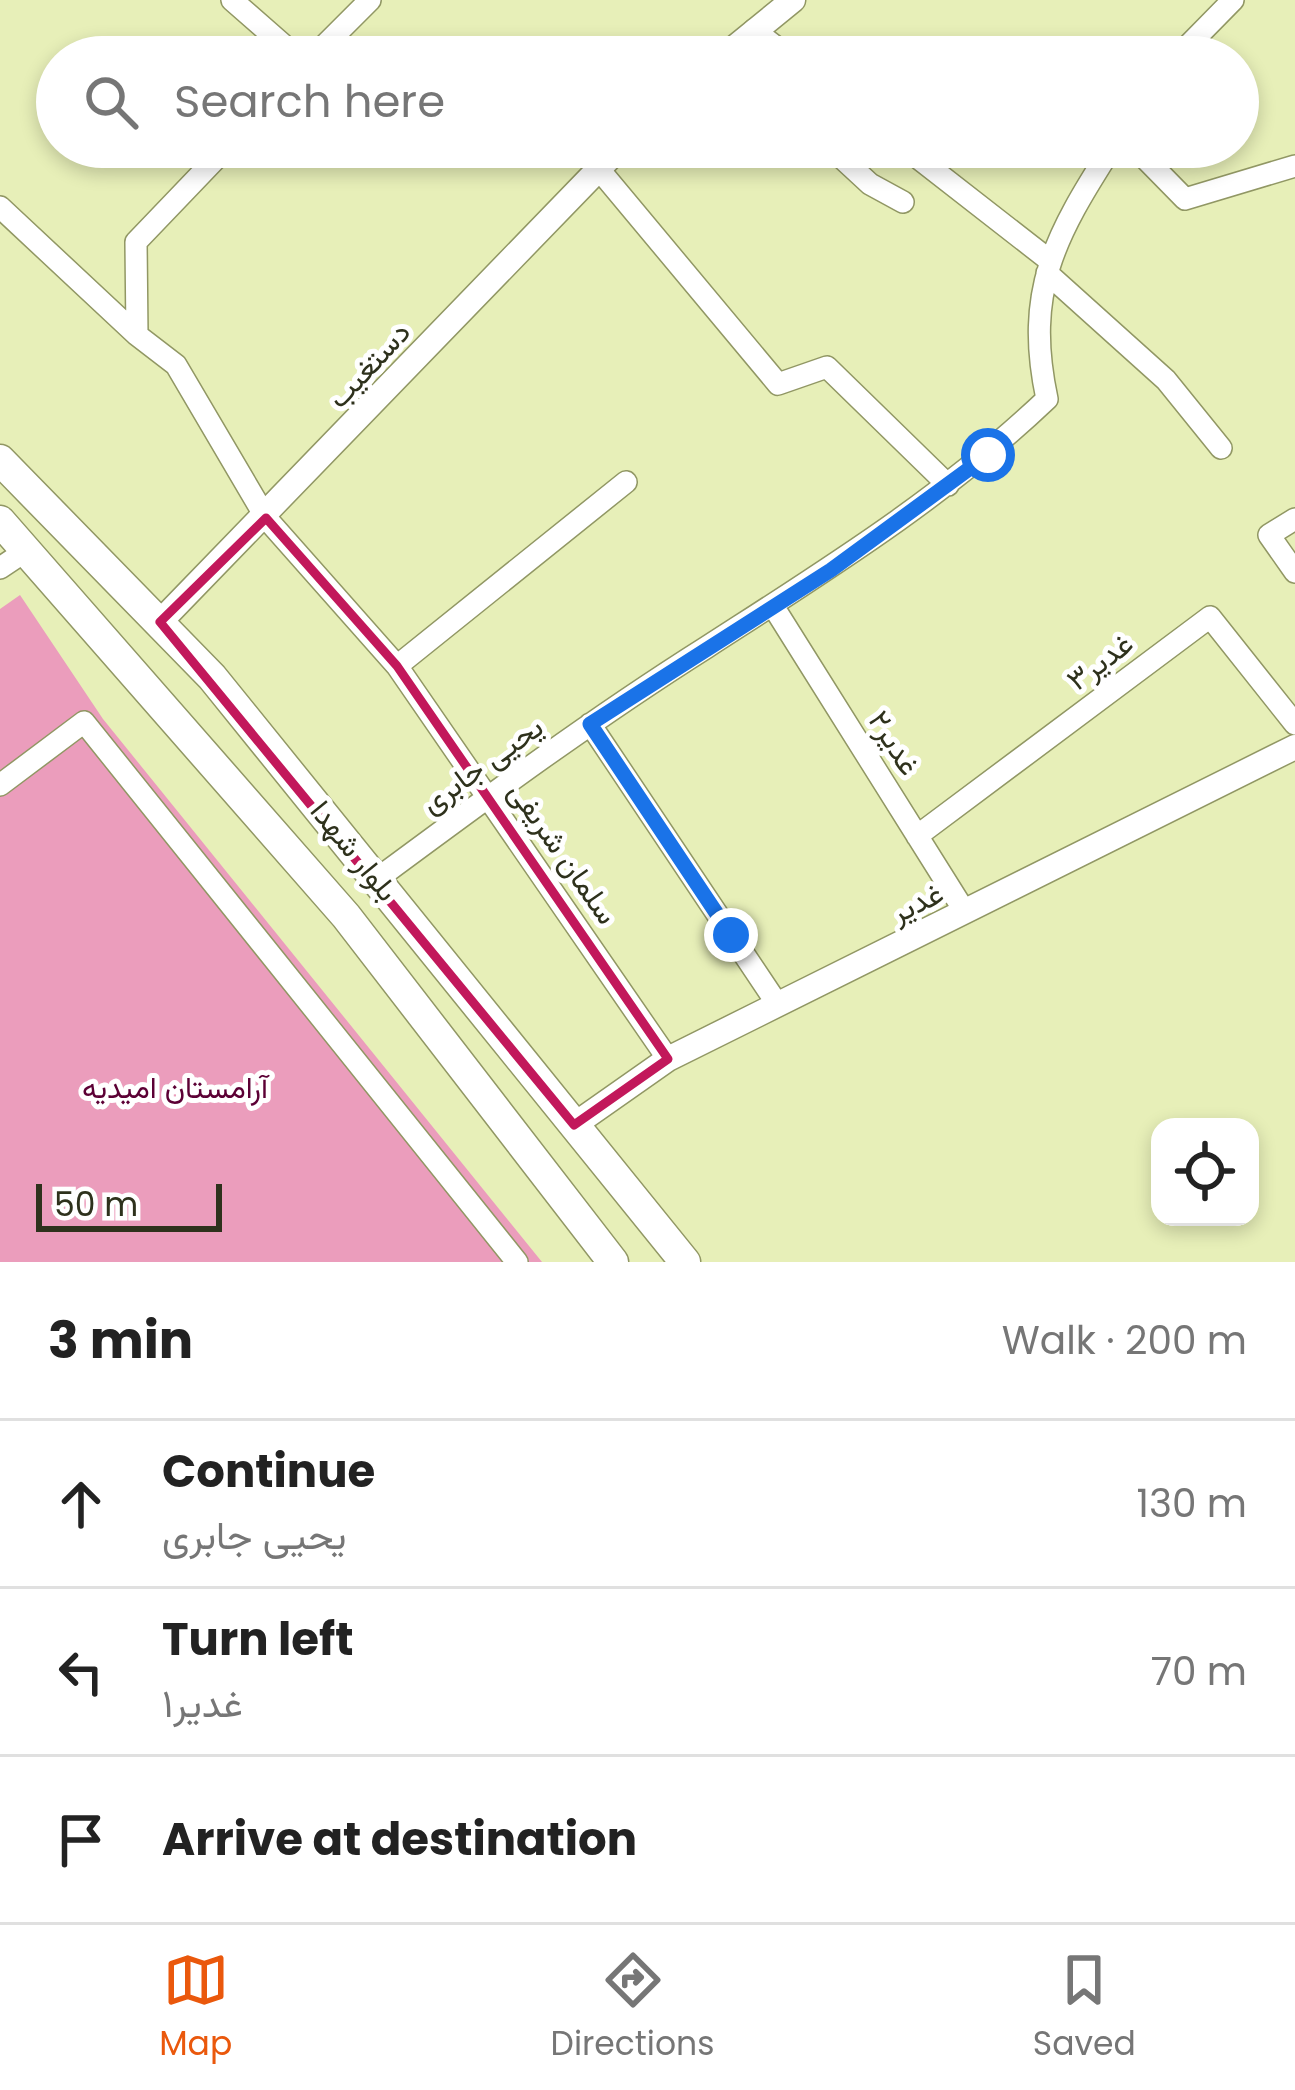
<!DOCTYPE html>
<html lang="en">
<head>
<meta charset="utf-8">
<style>
  body { margin:0; font-family:Poppins,Vazirmatn,sans-serif; background:#f2f2f2; color:#222 }
  .controls { position:absolute; right:36px; bottom:36px; display:grid; overflow:hidden; border-radius:24px; box-shadow:0 6px 18px #0003 }
  .controls button { width:108px; height:108px; display:grid; place-items:center; padding:0; border:0; border-bottom:3px solid #e0e0e0; background:#fff; color:#222; font:60px sans-serif }
  .scale { position:absolute; left:36px; bottom:30px; width:186px; box-sizing:border-box; padding-left:12px; border:6px solid #2e311c; border-top:0; font-size:33px; line-height:42px; white-space:nowrap; color:#2e311c; -webkit-text-stroke:9px #fff; paint-order:stroke }
  .stop { position:absolute; width:36px; height:36px; margin:-27px; border:9px solid #1a73e8; border-radius:50%; background:#fff }
  .stop.end { background:#1a73e8; border-color:#fff; box-shadow:0 3px 12px #0008 }
  .list { margin:0; padding:0; list-style:none }
  h2 { display:flex; justify-content:space-between; align-items:center; height:156px; margin:0; padding:0 48px; font-size:51px }
  h2 small { font-size:39px; font-weight:400; color:#767676 }
  .list li { display:grid; grid-template-columns:78px 1fr auto; gap:36px; align-items:center; box-sizing:border-box; height:168px; padding:0 48px; border-top:3px solid #e0e0e0 }
  .list b { display:block; font-size:45px; white-space:nowrap }
  .list p { margin:0; font-size:39px; white-space:nowrap; color:#767676 }
  .list em { font-size:39px; font-style:normal; color:#767676 }
  .icon { flex:none; width:66px; height:66px; fill:none; stroke:currentColor; stroke-width:2; stroke-linecap:round; stroke-linejoin:round }
  .map { position:relative; flex:none; width:1295px; height:1262px; overflow:hidden }
  .search { position:absolute; background:#fff; box-shadow:0 6px 18px #0003; left:36px; right:36px; top:36px; height:132px; display:flex; align-items:center; gap:30px; box-sizing:border-box; padding:0 42px; border-radius:66px; color:#767676; font-size:45px }
  .sheet { height:660px; background:#fff }
  nav { display:flex; justify-content:space-around; align-items:center; box-sizing:border-box; height:168px; border-top:3px solid #e0e0e0; background:#fff; font-size:33px; color:#767676 }
  nav a { display:grid; justify-items:center; gap:6px }
  nav .on { color:#ea580c }
  .map>svg:first-child { display:block }
  .green { fill:#eb9dbc }
  .lines { fill:none; stroke-linecap:round; stroke-linejoin:round }
  .minor-casing { stroke:#919764; stroke-width:24 }
  .tertiary-casing { stroke:#919764; stroke-width:27 }
  .secondary-casing { stroke:#919764; stroke-width:33 }
  .minor { stroke:#fff; stroke-width:21 }
  .tertiary { stroke:#fff; stroke-width:24 }
  .secondary { stroke:#fff; stroke-width:30 }
  .route { stroke:#1a73e8; stroke-width:15 }
  .marked { fill:none; stroke:#c2185b; stroke-width:9; stroke-linejoin:round }
  .labels { text-anchor:middle; stroke-width:10; stroke-linejoin:round; paint-order:stroke }
  .street-label { font-size:30px; fill:#2e311c; stroke:#fff }
  .park-label { font-size:30px; fill:#5c0035; stroke:#fff }
</style>
</head>
<body>
<div class="map">
<svg width="1295" height="1262" viewBox="0 0 1295 1262">
  <rect width="100%" height="100%" fill="#e7efb8"/>
  <path class="green" d="M20 595 103 719 542 1262H0V609Z"/>
  <g class="lines">
    <defs>
      <path id="minor" d="M232 0 297 57
        M754 30 789 57
        M313 57 370 0
        M1177 57 1233 0
        M227 147 136 242 137 335 176 365 266 518 397 666 668 1059
        M830 147 870 184 903 202
        M904 147 1049 260
        M1134 147 1185 199 1295 166
        M597 167 778 384 827 367 948 485
        M0 207 137 335
        M1047 273 1166 380 1221 448
        M1295 519 1269 535 1295 572
        M0 568 27 550
        M773 606 965 912
        M397 666 626 482
        M590 724 778 1005
        M0 785 84 722 517 1262
        M917 836 1210 617 1295 724
        M377 879C485 799 593 719 707 647 826 570 944 497 1047 399 1024 291 1055 236 1112 147"/>
      <path id="tertiary" d="M723 57 793 0
        M160 622 620 147
        M574 1125 668 1059 1295 747"/>
      <path id="secondary" d="M0 460 212 677 685 1262
        M0 521 346 916 613 1262"/>
    </defs>
    <use href="#minor" class="minor-casing"/>
    <use href="#tertiary" class="tertiary-casing"/>
    <use href="#secondary" class="secondary-casing"/>
    <use href="#minor" class="minor"/>
    <use href="#tertiary" class="tertiary"/>
    <use href="#secondary" class="secondary"/>
  </g>
  <g class="lines">
    <path class="route" d="M731 935 590 724 831 570 988 455"/>
  </g>
  <path class="marked" d="M266 518 397 666 668 1059 574 1125 160 622Z"/>
  <g class="labels">
    <g class="street-label">
      <text transform="translate(369 365) rotate(-47)" y="10">دستغیب</text>
      <text transform="translate(1100 662) rotate(-37)" y="10">غدیر۳</text>
      <text transform="translate(894 743) rotate(58)" y="10">غدیر۲</text>
      <text transform="translate(482 765) rotate(-36)" y="10">یحیی جابری</text>
      <text transform="translate(354 851) rotate(51)" y="10">بلوار شهدا</text>
      <text transform="translate(563 853) rotate(55)" y="10">سلمان شریفی</text>
      <text transform="translate(917 903) rotate(-26)" y="10">غدیر</text>
    </g>
    <g class="park-label">
      <text x="175" y="1098">آرامستان امیدیه</text>
    </g>
  </g>
</svg>
<div class="controls">
<button><svg class="icon" aria-label="locate" viewBox="0 0 24 24"><circle cx="12" cy="12" r="6"/><path d="M12 2v4M12 18v4M2 12h4M18 12h4"/></svg></button>
</div>
<div class="scale">50 m</div>
<div class="stop" style="left:988px;top:455px"></div>
<div class="stop end" style="left:731px;top:935px"></div>
<div class="search"><svg class="icon" aria-label="search" viewBox="0 0 24 24"><circle cx="10" cy="10" r="6"/><path d="M15 15l6 6"/></svg>Search here</div>
</div>
<section class="sheet">
<h2>3 min<small>Walk · 200 m</small></h2>
<ul class="list">
<li><svg class="icon" aria-label="ahead" viewBox="0 0 24 24"><path d="M12 20V5M6 11l6-6 6 6"/></svg><div><b>Continue</b><p>یحیی جابری</p></div><em>130 m</em></li>
<li><svg class="icon" aria-label="left" viewBox="0 0 24 24"><path d="M17 20v-9H6M10 6l-5 5 5 5"/></svg><div><b>Turn left</b><p>غدیر۱</p></div><em>70 m</em></li>
<li><svg class="icon" aria-label="arrive" viewBox="0 0 24 24"><path d="M6 21V4h12l-3 4 3 4H6"/></svg><div><b>Arrive at destination</b></div></li>
</ul>
</section>
<nav>
<a class="on"><svg class="icon" aria-label="map" viewBox="0 0 24 24"><path d="M3 6l6-2 6 2 6-2v14l-6 2-6-2-6 2zM9 4v14M15 6v14"/></svg>Map</a>
<a><svg class="icon" aria-label="directions" viewBox="0 0 24 24"><path d="M12 3l9 9-9 9-9-9zM9 14v-3h6M13 9l2 2-2 2"/></svg>Directions</a>
<a><svg class="icon" aria-label="saved" viewBox="0 0 24 24"><path d="M7 4h10v16l-5-4-5 4z"/></svg>Saved</a>
</nav>
</body>
</html>
